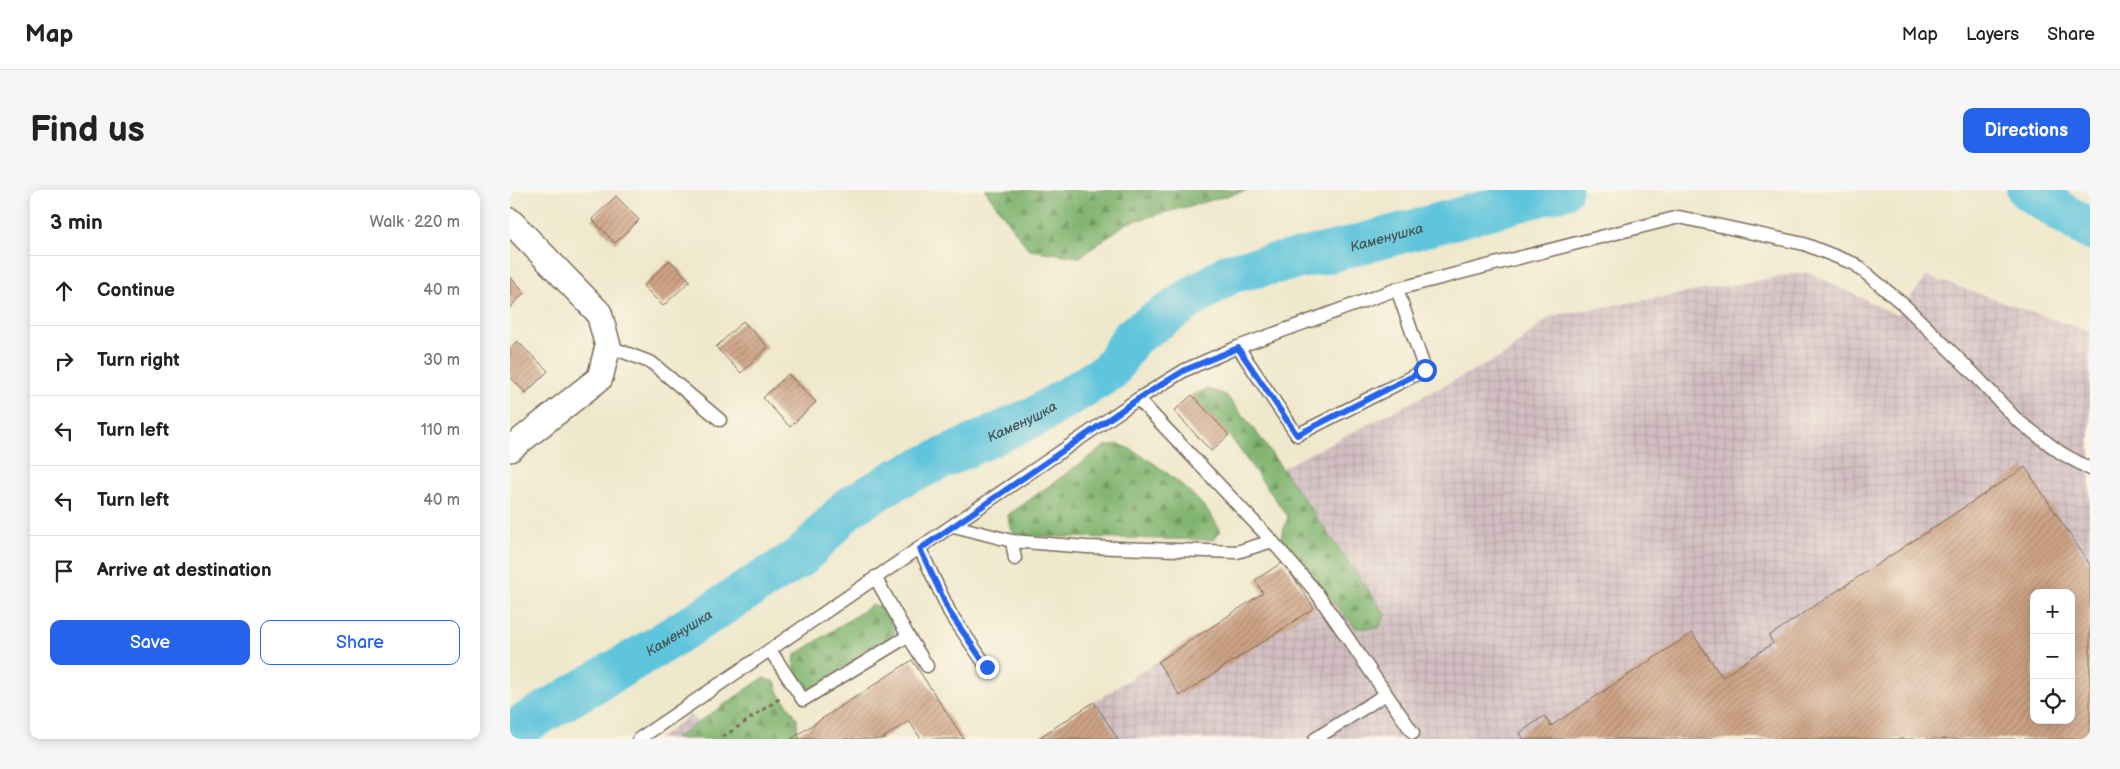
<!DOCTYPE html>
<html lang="en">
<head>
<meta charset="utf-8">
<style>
  body { margin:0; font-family:"Balsamiq Sans",sans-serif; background:#f6f6f6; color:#222 }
  .controls { position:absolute; right:15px; bottom:15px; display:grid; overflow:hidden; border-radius:10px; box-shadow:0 2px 12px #0003 }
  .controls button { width:45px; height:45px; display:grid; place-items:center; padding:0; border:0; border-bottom:1px solid #e0e0e0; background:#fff; color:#222; font:25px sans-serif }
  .stop { position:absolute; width:15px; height:15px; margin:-11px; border:4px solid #2563eb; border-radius:50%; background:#fff }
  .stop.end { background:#2563eb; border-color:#fff; box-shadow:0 1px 5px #0008 }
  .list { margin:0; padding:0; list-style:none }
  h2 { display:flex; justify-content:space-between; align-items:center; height:65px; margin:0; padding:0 20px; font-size:21px }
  h2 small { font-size:16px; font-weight:400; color:#767676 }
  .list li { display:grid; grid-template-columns:32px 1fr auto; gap:15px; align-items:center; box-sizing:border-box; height:70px; padding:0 20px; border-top:1px solid #e0e0e0 }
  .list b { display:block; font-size:19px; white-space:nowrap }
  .list em { font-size:16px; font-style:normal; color:#767676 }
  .actions { display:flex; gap:10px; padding:15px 20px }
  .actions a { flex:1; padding:11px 0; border:1px solid #2563eb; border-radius:10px; text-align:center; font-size:18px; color:#2563eb }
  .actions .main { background:#2563eb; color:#fff }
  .icon { flex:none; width:28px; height:28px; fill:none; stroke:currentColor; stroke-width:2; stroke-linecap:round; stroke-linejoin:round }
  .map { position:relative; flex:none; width:1580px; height:549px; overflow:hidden; border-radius:10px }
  header { display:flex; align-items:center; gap:30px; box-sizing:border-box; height:70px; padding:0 25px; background:#fff; border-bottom:1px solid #e0e0e0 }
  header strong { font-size:24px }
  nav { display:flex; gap:28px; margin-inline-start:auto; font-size:18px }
  .intro { display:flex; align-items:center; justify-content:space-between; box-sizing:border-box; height:120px; padding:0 30px }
  h1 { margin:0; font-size:35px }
  .button { padding:12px 22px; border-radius:10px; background:#2563eb; color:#fff; font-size:18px; font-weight:700 }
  main { display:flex; gap:30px; padding:0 30px }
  aside { flex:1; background:#fff; border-radius:10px; box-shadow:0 2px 12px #0003 }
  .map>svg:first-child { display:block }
  .industrial { fill:url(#industrial-grid); fill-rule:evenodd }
  .forest { fill:url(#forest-firs); stroke:#5e6f46 }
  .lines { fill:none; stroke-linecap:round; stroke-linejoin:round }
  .river { stroke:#5fc5dc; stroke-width:41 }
  .building { fill:url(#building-hatch); fill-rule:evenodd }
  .lane-casing { stroke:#7a6c5b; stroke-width:15 }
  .street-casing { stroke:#7a6c5b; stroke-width:28 }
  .path { stroke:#7a6c5b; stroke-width:3; stroke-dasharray:4 4; stroke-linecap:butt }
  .lane { stroke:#fff; stroke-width:12 }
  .street { stroke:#fff; stroke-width:25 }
  .route { stroke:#2563eb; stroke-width:6 }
  .labels { text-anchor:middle; stroke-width:5; stroke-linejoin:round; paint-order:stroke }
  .water-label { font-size:14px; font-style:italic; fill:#465857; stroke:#fcf5e5 }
</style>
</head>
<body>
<header>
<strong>Map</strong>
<nav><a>Map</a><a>Layers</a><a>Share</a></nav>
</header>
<div class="intro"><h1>Find us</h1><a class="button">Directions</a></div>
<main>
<aside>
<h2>3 min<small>Walk · 220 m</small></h2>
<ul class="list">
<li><svg class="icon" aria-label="ahead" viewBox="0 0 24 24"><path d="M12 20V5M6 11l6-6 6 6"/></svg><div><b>Continue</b></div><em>40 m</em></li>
<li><svg class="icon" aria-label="right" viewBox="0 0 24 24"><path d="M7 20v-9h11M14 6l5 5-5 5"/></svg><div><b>Turn right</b></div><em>30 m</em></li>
<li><svg class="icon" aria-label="left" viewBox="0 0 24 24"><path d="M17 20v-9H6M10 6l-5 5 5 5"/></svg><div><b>Turn left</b></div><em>110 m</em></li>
<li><svg class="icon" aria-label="left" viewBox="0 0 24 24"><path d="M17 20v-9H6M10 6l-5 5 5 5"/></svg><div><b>Turn left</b></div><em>40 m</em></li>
<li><svg class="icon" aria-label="arrive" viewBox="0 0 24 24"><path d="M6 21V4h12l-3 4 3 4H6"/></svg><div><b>Arrive at destination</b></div></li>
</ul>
<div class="actions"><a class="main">Save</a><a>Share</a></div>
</aside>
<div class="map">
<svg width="1580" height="549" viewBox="0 0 1580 549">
  <defs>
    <pattern id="industrial-grid" width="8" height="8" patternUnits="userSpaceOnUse" patternTransform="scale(1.25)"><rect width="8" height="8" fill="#d2bec2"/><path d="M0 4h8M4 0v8" fill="none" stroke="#b5a3a6"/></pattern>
    <pattern id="forest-firs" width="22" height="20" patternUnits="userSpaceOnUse" patternTransform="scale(1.25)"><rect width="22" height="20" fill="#80b46f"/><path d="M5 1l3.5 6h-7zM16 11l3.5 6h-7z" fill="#6a935b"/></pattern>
    <pattern id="building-hatch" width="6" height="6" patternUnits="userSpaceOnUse" patternTransform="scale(1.25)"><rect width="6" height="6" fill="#cea385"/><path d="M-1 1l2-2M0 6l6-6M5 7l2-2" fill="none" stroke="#a8856c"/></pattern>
  </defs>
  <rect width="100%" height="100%" fill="#fcf5e5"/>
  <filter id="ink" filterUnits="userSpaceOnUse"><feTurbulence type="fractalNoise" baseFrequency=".02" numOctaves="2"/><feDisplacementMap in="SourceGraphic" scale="10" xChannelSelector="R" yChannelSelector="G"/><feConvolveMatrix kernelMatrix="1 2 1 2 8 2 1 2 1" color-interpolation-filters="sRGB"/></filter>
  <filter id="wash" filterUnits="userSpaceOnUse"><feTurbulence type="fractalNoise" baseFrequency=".0096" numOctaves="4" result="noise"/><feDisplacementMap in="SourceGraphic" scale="20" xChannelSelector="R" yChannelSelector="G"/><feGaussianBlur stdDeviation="1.12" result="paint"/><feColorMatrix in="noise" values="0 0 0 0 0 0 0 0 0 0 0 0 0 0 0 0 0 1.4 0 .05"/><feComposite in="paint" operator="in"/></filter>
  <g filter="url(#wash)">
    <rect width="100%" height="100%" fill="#efe8cc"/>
    <path class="industrial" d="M1298 82 1387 125 1417 86 1580 142V549H527L753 403 745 390 773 372 797 408 842 377 772 278 994 165 1041 126ZM1524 403H1561V530H1524Z
      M181 524 196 549H149Z"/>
    <path class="forest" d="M475 0H739L617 33 570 67 519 60Z
      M698 199 716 205 747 243 875 424 869 438H846L770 350 778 327 719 245 682 205Z
      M609 254C638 265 701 312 710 342L704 350 509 346 500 339 498 325 595 256Z
      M362 415 375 417 385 443 374 454 299 500C289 489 282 480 285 465Z
      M253 488 265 492 269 503 287 528 288 545 281 549H164Z"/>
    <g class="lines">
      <g class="river">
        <path d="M1517 0 1580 40"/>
        <path id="s1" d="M0 542 146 457 292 366 338 318 387 289 528 225 600 181 622 147 720 83 821 62 1052 0"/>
      </g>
    </g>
    <g id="blocks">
      <path class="building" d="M106 6 129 30 105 53 82 29Z
        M160 70 180 91 153 116 133 96Z
        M0 87 15 102 0 118Z
        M233 131 258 157 231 183 206 157Z
        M7 151 38 181 16 203 0 187V159Z
        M278 184 306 212 280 237 253 208Z
        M682 205 719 245 701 261 664 221Z
        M1515 277 1580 375V549H1014L1010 543 1034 526 1041 536 1182 443 1212 487 1263 453 1259 446ZM1524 403H1561V530H1524Z
        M773 372 804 418 670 506 648 472 753 403 745 390Z
        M402 470 454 549H411L399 531 372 549H281Z
        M584 512 608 549H527Z"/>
    </g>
  </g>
  <g filter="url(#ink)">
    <use href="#blocks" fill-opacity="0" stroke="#7a6c5b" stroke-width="1"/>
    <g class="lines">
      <defs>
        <path id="lane" d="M98 156 142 173 210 230
          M728 157 787 245 915 180 887 99
          M628 209 762 351 806 402 903 543
          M444 336 502 351 577 357 727 362 762 351
          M502 351 505 369
          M410 359 440 423 477 477
          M398 446 417 476
          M260 460 293 510 398 446 365 387
          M129 549 628 209 675 180 728 157 887 99 1169 27 1294 54 1345 74 1395 116 1466 186 1507 230 1551 263 1580 279
          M805 549 876 504"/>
        <path id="street" d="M0 31 89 123 98 156 90 188 0 259"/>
      </defs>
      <use href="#lane" class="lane-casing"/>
      <use href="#street" class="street-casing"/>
      <path class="path" d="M213 547 272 507"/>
      <use href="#lane" class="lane"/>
      <use href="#street" class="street"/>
    </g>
  </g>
  <g class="lines" filter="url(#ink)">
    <path class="route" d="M477 477 440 423 410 359 628 209 675 180 728 158 787 245 915 180"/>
  </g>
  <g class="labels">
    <g class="water-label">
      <text dy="5" stroke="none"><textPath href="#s1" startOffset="1022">Каменушка</textPath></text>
      <text dy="5" stroke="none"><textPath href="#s1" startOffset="602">Каменушка</textPath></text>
      <text dy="5" stroke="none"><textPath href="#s1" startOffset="196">Каменушка</textPath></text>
    </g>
  </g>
</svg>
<div class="controls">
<button>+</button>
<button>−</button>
<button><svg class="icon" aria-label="locate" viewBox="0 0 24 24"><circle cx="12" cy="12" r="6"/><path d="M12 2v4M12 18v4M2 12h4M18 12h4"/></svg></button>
</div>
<div class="stop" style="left:915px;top:180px"></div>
<div class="stop end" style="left:477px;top:477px"></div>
</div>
</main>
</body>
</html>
